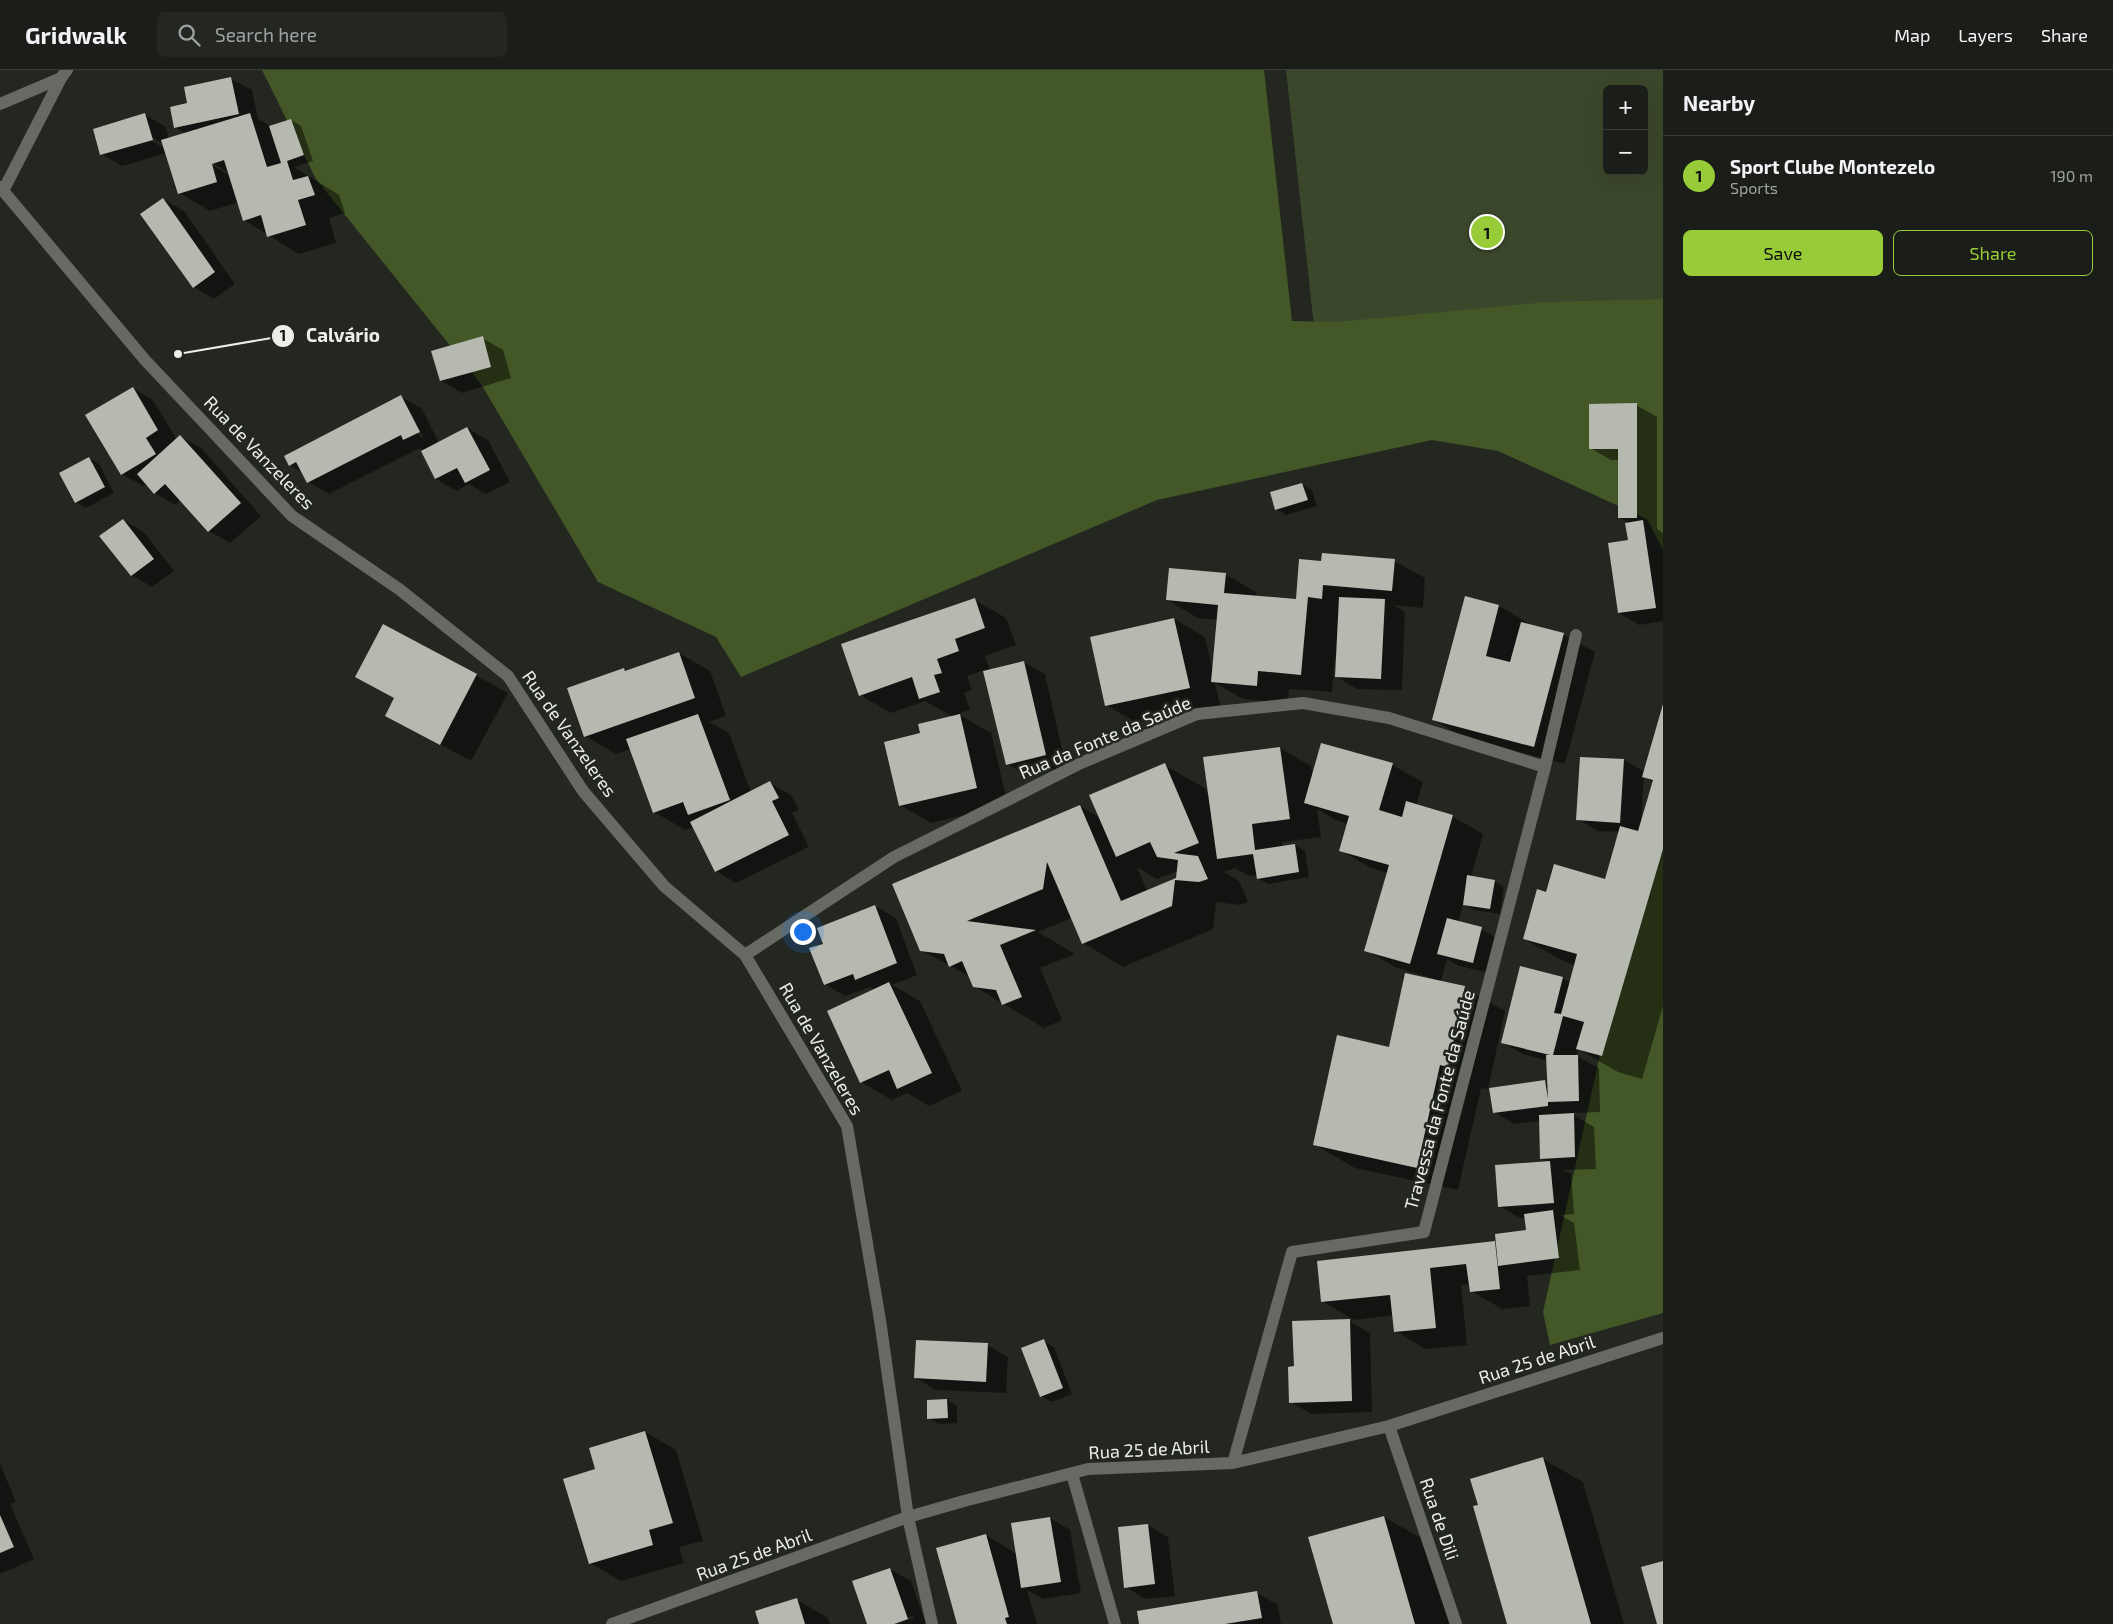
<!DOCTYPE html>
<html lang="en">
<head>
<meta charset="utf-8">
<style>
  body { margin:0; font-family:"Exo 2",sans-serif; background:#232621; color:#f1f3f6 }
  .controls { position:absolute; right:15px; top:15px; display:grid; overflow:hidden; border-radius:8px; box-shadow:0 5px 20px #0002 }
  .controls button { width:45px; height:45px; display:grid; place-items:center; padding:0; border:0; border-bottom:1px solid #383b37; background:#1a1d18; color:#f1f3f6; font:25px sans-serif }
  .you { position:absolute; left:802px; top:861px; width:18px; height:18px; margin:-12px; border:4px solid #fff; border-radius:50%; background:#1a73e8; box-shadow:0 0 0 8px #1a73e833 }
  .badge { display:grid; place-items:center; width:32px; height:32px; border-radius:50%; background:#97cc38; color:#111; font-size:16px; font-weight:700 }
  .pin { position:absolute; translate:-50% -50%; border:2px solid #fff; box-shadow:0 1px 5px #0006 }
  .list { margin:0; padding:0; list-style:none }
  h2 { display:flex; justify-content:space-between; align-items:center; height:65px; margin:0; padding:0 20px; font-size:21px }
  h2 small { font-size:16px; font-weight:400; color:#9fa2a2 }
  .list li { display:grid; grid-template-columns:32px 1fr auto; gap:15px; align-items:center; box-sizing:border-box; height:80px; padding:0 20px; border-top:1px solid #383b37 }
  .list b { display:block; font-size:19px; white-space:nowrap }
  .list p { margin:0; font-size:16px; white-space:nowrap; color:#9fa2a2 }
  .list em { font-size:16px; font-style:normal; color:#9fa2a2 }
  .actions { display:flex; gap:10px; padding:15px 20px }
  .actions a { flex:1; padding:11px 0; border:1px solid #97cc38; border-radius:8px; text-align:center; font-size:18px; color:#97cc38 }
  .actions .main { background:#97cc38; color:#111 }
  .icon { flex:none; width:28px; height:28px; fill:none; stroke:currentColor; stroke-width:2; stroke-linecap:round; stroke-linejoin:round }
  .map { position:relative; flex:none; width:1663px; height:1554px; overflow:hidden }
  header { display:flex; align-items:center; gap:30px; box-sizing:border-box; height:70px; padding:0 25px; background:#1a1d18; border-bottom:1px solid #383b37 }
  header strong { font-size:24px }
  nav { display:flex; gap:28px; margin-inline-start:auto; font-size:18px }
  .search { width:350px; height:45px; background:#232621; display:flex; align-items:center; gap:12px; box-sizing:border-box; padding:0 18px; border-radius:8px; color:#9fa2a2; font-size:19px }
  main { display:flex }
  aside { flex:1; background:#1a1d18 }
  .map>svg:first-child { display:block }
  .green { fill:#3b472b; fill-rule:evenodd }
  .forest { fill:#445827 }
  .shadow { fill:#0007; fill-rule:evenodd }
  .building { fill:#b5b9b0 }
  .lines { fill:none; stroke-linecap:round; stroke-linejoin:round }
  .street { stroke:#666a62; stroke-width:12 }
  .labels { text-anchor:middle; stroke-width:5; stroke-linejoin:round; paint-order:stroke }
  .street-label { font-size:18px; fill:#eceee9; stroke:#232720 }
  .leader { fill:none; stroke:#eceee9; stroke-width:2 }
  .callout-dot { fill:#eceee9; stroke:#232720; stroke-width:2 }
  .mark-label { font-size:15px; text-anchor:middle; font-weight:bold; fill:#111 }
  .callout-label { font-size:19px; text-anchor:middle; font-weight:bold; fill:#eceee9; stroke:#232720; stroke-width:5; stroke-linejoin:round; paint-order:stroke }
</style>
</head>
<body>
<header>
<strong>Gridwalk</strong>
<div class="search"><svg class="icon" aria-label="search" viewBox="0 0 24 24"><circle cx="10" cy="10" r="6"/><path d="M15 15l6 6"/></svg>Search here</div>
<nav><a>Map</a><a>Layers</a><a>Share</a></nav>
</header>
<main>
<div class="map">
<svg width="1663" height="1554" viewBox="0 0 1663 1554">
  <rect width="100%" height="100%" fill="#232720"/>
  <path class="green" d="M1286 0H1663V251L1316 275ZM1607 19H1644V101H1607Z"/>
  <path class="forest" d="M262 0H1264L1292 251 1338 252 1548 232 1663 229V480L1647 449 1498 381 1432 370 1157 430 741 607 716 567 598 512 481 314 316 109Z
    M1663 752V1243L1550 1275 1543 1242 1621 890Z"/>
  <path class="shadow" d="M231 9 252 20 258 49 272 57 291 50 301 56 313 91 294 97 339 125 345 143 329 148 336 173 299 184 244 150 239 132 210 141 179 123 167 83 122 96 102 84 145 45 166 57 169 69 187 64 175 57 189 34ZM148 65 164 75V78L147 68ZM207 89 229 103V105L206 92Z
    M163 129 184 141 235 214 214 229 194 217Z
    M482 268 503 280 511 308 462 323 441 311Z
    M133 318 153 330 177 370 181 367 201 378 261 446 230 473 209 461 181 430 175 435 155 423 147 414 143 416 122 404Z
    M401 327 422 339 439 373 467 358 488 370 510 412 486 424 469 414 457 421 436 409 423 382 424 381 420 378 329 424 308 412 303 403 289 395ZM408 343H411L423 367 421 368Z
    M1636 335 1657 347V459L1663 463V551L1639 555 1619 543 1629 471V453L1619 447V390H1611L1590 378Z
    M89 388 99 394 114 423 86 438 76 432Z
    M1302 414 1312 420 1317 436 1286 445 1276 439Z
    M123 450 144 462 174 501 152 517 131 505Z
    M1394 491 1425 508 1423 538 1394 535 1405 542 1402 620 1357 619 1337 607V588L1335 587 1332 622 1289 619 1287 633 1243 629 1215 613 1220 635 1137 653 1106 635 1174 549 1205 567 1213 602 1218 550 1198 548 1167 530 1225 504 1256 522V527L1297 531 1323 493Z
    M975 530 1006 548 1016 575 985 586 990 600 1024 592 1045 604 1066 697 1027 706 1007 694 984 600 967 606 972 620 964 623 970 639 958 644 991 663 1008 735 931 753 900 735 922 664 953 647 925 631 891 643 860 625Z
    M1499 536 1530 554 1529 555 1564 565 1595 582 1565 694 1464 667 1433 650Z
    M384 556 508 623 471 691 387 646 401 629Z
    M679 583 710 601 726 646 709 652 729 663 751 722 770 713 791 725 799 740 792 743 809 777 736 813 716 801 694 757 685 760 654 742 631 679 616 684 585 666 624 599 628 601Z
    M1663 637V936L1642 1009 1618 1002 1578 979 1576 986 1599 998 1600 1042 1570 1043 1594 1057 1596 1099 1563 1100 1571 1104 1574 1144 1560 1145 1574 1153 1580 1200 1527 1206 1530 1236 1502 1239 1471 1221 1470 1214 1461 1215 1467 1275 1426 1279 1395 1261 1394 1245 1354 1250 1323 1232 1494 1172 1497 1174 1527 1162 1525 1148H1520L1499 1136 1549 1092 1541 1088 1540 1051 1514 1054 1494 1042 1544 1012 1548 1014V991L1523 984 1502 972 1563 908 1571 913 1575 895 1565 892 1524 869 1547 823 1606 810 1620 762 1598 761 1577 749 1624 690 1645 702ZM1644 707 1654 712 1641 752Z
    M1280 678 1311 696 1313 707 1392 695 1423 712 1416 736 1452 746 1483 764 1471 807 1494 811 1504 817 1500 844 1474 840 1463 834 1458 853 1481 859 1502 871 1493 904 1459 896 1447 889 1441 911 1464 918 1505 941 1488 1019 1481 1018 1458 1120 1355 1098 1314 1074 1390 978 1434 909 1397 898 1366 880 1388 803 1371 798 1340 780 1348 754 1336 750 1317 739 1321 767 1282 772 1283 777 1295 775 1305 781 1309 807 1268 814 1258 808V805L1249 806 1235 798 1224 802 1239 811 1248 832 1240 835 1216 832 1213 859 1123 897 1083 873 1072 848 1038 862 1075 884 1040 898 1062 950 1044 958 974 916 970 907 921 880 1080 736 1100 748 1164 695 1205 718 1209 727ZM1137 797 1157 809 1178 801 1177 808 1147 821Z
    M875 836 896 848 917 905 892 915 920 931 962 1021 929 1036 907 1023 892 1030 861 1012 875 920 870 917 845 926 825 914 824 874Z
    M1349 1251 1370 1263 1372 1342 1311 1344 1291 1332 1295 1297Z
    M1044 1271 1054 1277 1072 1324 1051 1332 1041 1326Z
    M987 1275 1008 1287 1006 1323 936 1320 916 1308Z
    M947 1330 957 1336V1353L939 1354 928 1348Z
    M645 1362 676 1380 703 1471 679 1477 684 1493 621 1511 590 1493 597 1400Z
    M1543 1389 1583 1412 1624 1554H1508L1480 1436Z
    M0 1394 16 1432 10 1434 34 1489 0 1504Z
    M1384 1447 1425 1470 1449 1554H1335Z
    M1050 1448 1070 1460 1081 1523 1043 1529 1027 1520 1037 1554H959L986 1465 1017 1484Z
    M1148 1455 1168 1467 1175 1526 1146 1529 1125 1517Z
    M890 1499 911 1511 926 1554H897L914 1548 913 1546 890 1554H868Z
    M1257 1523 1278 1535 1281 1554H1140Z
    M797 1530 828 1548 830 1554H760Z"/>
  <path class="building" d="M231 7 239 44 174 58 170 37 187 33 184 17Z
    M145 43 153 70 100 85 93 59Z
    M250 43 267 97 281 93 269 56 291 49 304 85 287 91 293 110 308 106 315 125 298 130 306 155 267 167 261 145 243 151 224 90 212 94 217 112 178 124 161 70Z
    M163 128 215 202 193 218 140 144Z
    M483 266 491 297 440 311 431 281Z
    M133 317 158 360 146 368 156 384 121 405 85 345Z
    M401 325 420 362 403 370 401 365 307 413 296 392 289 396 284 386Z
    M1637 333V448H1618V379H1589V334Z
    M467 357 490 400 465 413 457 398 435 409 421 381Z
    M180 365 241 433 208 462 165 414 154 424 137 404Z
    M89 387 105 417 75 433 59 403Z
    M1302 413 1308 430 1275 440 1270 422Z
    M123 449 154 489 131 506 99 466Z
    M1643 450 1656 538 1618 543 1608 473 1628 470 1625 453Z
    M1322 483 1395 489 1392 521 1323 515 1322 529 1308 527 1301 605 1258 601 1257 616 1211 612 1218 535 1166 530 1169 498 1226 503 1224 523 1296 529 1299 489 1321 491Z
    M1465 526 1499 535 1486 586 1510 592 1521 552 1564 563 1534 677 1432 650Z
    M1339 527 1385 529 1381 609 1335 607Z
    M975 528 985 558 955 569 959 581 937 589 942 603 934 605 940 622 919 629 912 607 859 626 841 574Z
    M1174 548 1190 618 1105 636 1090 567Z
    M383 554 477 604 440 675 385 646 394 628 355 607Z
    M679 582 695 628 584 667 567 618 624 598 625 601Z
    M1024 591 1046 685 1006 695 983 601Z
    M1663 634V779L1602 986 1576 979 1584 952 1563 946 1553 985H1578L1579 1031 1548 1032V1036L1493 1043 1489 1018 1545 1010 1548 1029 1546 985H1550L1501 973 1520 896 1563 907 1554 943 1561 944 1577 884 1523 869 1537 819 1546 822 1554 794 1605 809 1620 756 1638 761 1653 710 1642 707Z
    M698 644 730 730 688 745 683 732 653 743 626 669Z
    M960 644 977 718 899 736 884 672 920 663 918 654Z
    M1321 673 1393 693 1379 740 1402 747 1406 731 1453 745 1410 894 1364 881 1389 795 1339 781 1349 746 1304 733Z
    M1280 677 1290 749 1252 754 1255 780 1295 774 1299 802 1257 809 1253 784 1217 789 1203 687Z
    M1580 687 1624 689 1620 753 1576 750Z
    M1165 693 1199 773 1174 783 1198 786 1208 809 1199 812 1175 810 1172 836 1082 874 1047 792 1043 819 967 851 1036 860 1000 875 1022 927 1002 935 996 920 973 917 962 891 949 897 944 884 920 881 892 814 1080 735 1121 831 1176 808 1178 790 1157 787 1150 772 1116 787 1089 725Z
    M770 711 779 728 772 731 789 765 715 802 690 752Z
    M1467 805 1495 810 1490 839 1463 835Z
    M875 835 897 893 855 910 853 904 824 915 809 878 823 874 817 858Z
    M1447 848 1482 857 1473 893 1437 884Z
    M1405 903 1465 916 1448 997 1440 995 1417 1098 1313 1075 1337 965 1389 977Z
    M889 912 932 1003 897 1019 889 1000 860 1013 827 941Z
    M1574 1043 1575 1087 1540 1089 1539 1045Z
    M1550 1091 1554 1133 1498 1137 1495 1095Z
    M1553 1140 1559 1188 1498 1196 1495 1164 1526 1160 1524 1144Z
    M1495 1171 1500 1219 1470 1222 1466 1194 1430 1198 1436 1258 1394 1262 1390 1225 1321 1232 1317 1191Z
    M1350 1249 1352 1331 1289 1333 1288 1297 1294 1296 1292 1251Z
    M1044 1269 1063 1318 1040 1327 1021 1278Z
    M916 1270 988 1273 986 1312 914 1308Z
    M947 1329 948 1348 927 1349V1330Z
    M645 1361 673 1453 649 1460 653 1475 589 1494 563 1409 595 1399 589 1378Z
    M1543 1387 1591 1554H1507L1473 1436 1478 1435 1470 1409Z
    M0 1445 14 1477 0 1483Z
    M1384 1446 1415 1554H1333L1308 1467Z
    M1050 1447 1061 1512 1021 1518 1011 1453Z
    M1148 1454 1155 1514 1124 1518 1118 1457Z
    M986 1464 1009 1547 1005 1548 1007 1554H957L936 1478Z
    M1663 1491V1554H1657L1641 1497Z
    M890 1498 908 1549 894 1554H867L852 1511Z
    M1257 1521 1262 1548 1225 1554H1139L1137 1541Z
    M797 1528 805 1554H759L755 1541Z"/>
  <g class="lines">
    <path class="street" d="M0 34 61 8
      M0 117 145 290 292 446 399 519 508 606 583 721 664 816 745 885 847 1056 880 1250 908 1447 932 1554
      M3 121 61 8 67 0
      M745 885 894 787 1081 693 1197 644 1303 633 1389 648 1545 697
      M1389 1356 1456 1554
      M1233 1393 1292 1182 1424 1162 1545 697 1576 565
      M1072 1404 1115 1554
      M612 1554 908 1447 964 1431 1088 1399 1233 1393 1389 1356 1663 1268"/>
  </g>
  <g class="labels">
    <g class="street-label">
      <text transform="translate(259 383) rotate(46)" y="6">Rua de Vanzeleres</text>
      <text transform="translate(569 664) rotate(55)" y="6">Rua de Vanzeleres</text>
      <text transform="translate(1105 668) rotate(-23)" y="6">Rua da Fonte da Saúde</text>
      <text transform="translate(821 979) rotate(60)" y="6">Rua de Vanzeleres</text>
      <text transform="translate(1440 1030) rotate(-75)" y="6">Travessa da Fonte da Saúde</text>
      <text transform="translate(1537 1290) rotate(-18)" y="6">Rua 25 de Abril</text>
      <text transform="translate(1149 1380) rotate(-3)" y="6">Rua 25 de Abril</text>
      <text transform="translate(1439 1449) rotate(71)" y="6">Rua de Dili</text>
      <text transform="translate(754 1485) rotate(-20)" y="6">Rua 25 de Abril</text>
    </g>
  </g>
  <path class="leader" d="M178 284L283 266"/>
  <g class="callout-dot">
    <circle cx="178" cy="284" r="5"/>
    <circle cx="283" cy="266" r="12"/>
  </g>
  <g class="mark-label">
    <text x="283" y="271">1</text>
  </g>
  <g class="callout-label">
    <text x="343" y="272">Calvário</text>
  </g>
</svg>
<div class="controls">
<button>+</button>
<button>−</button>
</div>
<div class="you"></div>
<div class="pin badge" style="left:1487px;top:162px">1</div>
</div>
<aside>
<h2>Nearby<small></small></h2>
<ul class="list">
<li><span class="badge">1</span><div><b>Sport Clube Montezelo</b><p>Sports</p></div><em>190 m</em></li>
</ul>
<div class="actions"><a class="main">Save</a><a>Share</a></div>
</aside>
</main>
</body>
</html>
